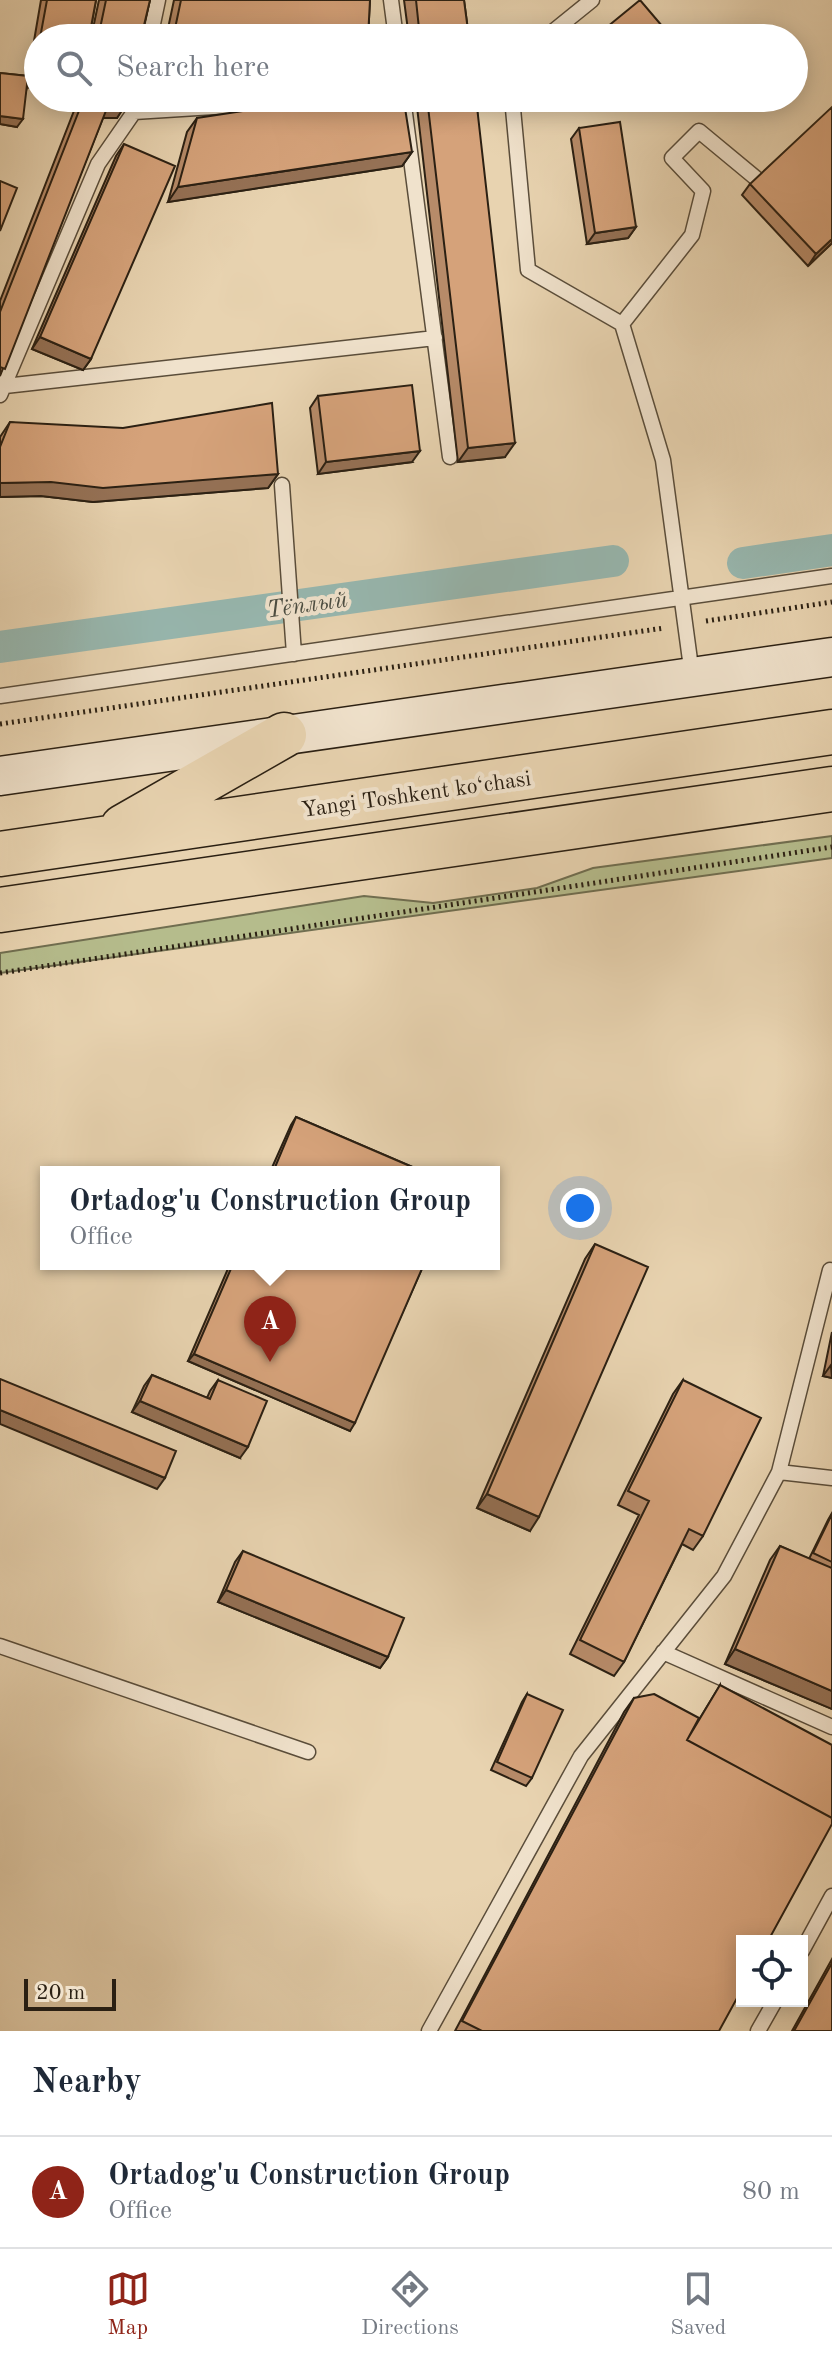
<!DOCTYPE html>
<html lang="en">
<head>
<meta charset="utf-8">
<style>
  body { margin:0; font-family:"Old Standard TT",serif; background:#f6f6f7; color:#1f2937 }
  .controls { position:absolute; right:24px; bottom:24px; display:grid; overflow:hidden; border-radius:0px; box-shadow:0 4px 20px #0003 }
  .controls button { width:72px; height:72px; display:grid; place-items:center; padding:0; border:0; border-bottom:2px solid #e0e1e3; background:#fff; color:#1f2937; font:40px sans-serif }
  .scale { position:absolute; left:24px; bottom:20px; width:92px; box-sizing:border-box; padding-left:8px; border:4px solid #2b2013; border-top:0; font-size:22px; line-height:28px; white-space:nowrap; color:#2b2013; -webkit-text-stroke:6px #f0e2cc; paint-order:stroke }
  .you { position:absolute; left:580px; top:1208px; width:28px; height:28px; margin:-20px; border:6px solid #fff; border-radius:50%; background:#1a73e8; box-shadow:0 0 0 12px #1a73e833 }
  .badge { display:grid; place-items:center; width:52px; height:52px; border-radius:50%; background:#8f2418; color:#fff; font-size:26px; font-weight:700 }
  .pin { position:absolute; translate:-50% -66px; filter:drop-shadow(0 2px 4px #0008) }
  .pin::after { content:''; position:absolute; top:42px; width:28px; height:24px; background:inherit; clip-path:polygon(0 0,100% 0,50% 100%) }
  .popup { position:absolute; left:40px; top:1166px; width:460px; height:104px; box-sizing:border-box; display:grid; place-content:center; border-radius:0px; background:#fff; filter:drop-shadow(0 2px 6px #0005); font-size:26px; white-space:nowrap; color:#747a83 }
  .popup b { font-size:30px; color:#1f2937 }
  .popup::after { content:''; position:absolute; left:50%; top:100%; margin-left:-16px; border:16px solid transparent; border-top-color:#fff }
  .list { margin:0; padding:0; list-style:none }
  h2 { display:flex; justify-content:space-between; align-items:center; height:104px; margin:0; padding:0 32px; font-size:34px }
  h2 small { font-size:26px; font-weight:400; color:#747a83 }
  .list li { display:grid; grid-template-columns:52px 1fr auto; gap:24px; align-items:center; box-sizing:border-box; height:112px; padding:0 32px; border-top:2px solid #e0e1e3 }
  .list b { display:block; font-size:30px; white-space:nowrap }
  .list p { margin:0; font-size:26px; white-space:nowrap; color:#747a83 }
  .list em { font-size:26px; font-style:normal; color:#747a83 }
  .icon { flex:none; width:44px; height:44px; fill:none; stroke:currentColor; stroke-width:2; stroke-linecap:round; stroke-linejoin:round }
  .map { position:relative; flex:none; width:832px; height:2031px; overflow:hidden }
  .search { position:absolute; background:#fff; box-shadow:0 4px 20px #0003; left:24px; right:24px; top:24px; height:88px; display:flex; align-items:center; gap:20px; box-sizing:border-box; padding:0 28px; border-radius:44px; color:#747a83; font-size:30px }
  .sheet { height:216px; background:#fff }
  nav { display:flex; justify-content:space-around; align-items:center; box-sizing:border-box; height:112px; border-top:2px solid #e0e1e3; background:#fff; font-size:22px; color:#747a83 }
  nav a { display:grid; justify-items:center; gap:4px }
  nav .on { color:#8f2418 }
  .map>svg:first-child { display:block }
  .grass { fill:#b5bc8c; stroke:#706e50; stroke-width:2 }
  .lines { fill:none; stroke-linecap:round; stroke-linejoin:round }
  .canal { stroke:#97b7af; stroke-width:32 }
  .service-casing { stroke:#5a4d3a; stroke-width:17 }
  .secondary-casing { stroke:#2b2013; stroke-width:41 }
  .trunk-casing { stroke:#2b2013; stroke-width:47 }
  .path { stroke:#2b2013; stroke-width:5; stroke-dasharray:2 4; stroke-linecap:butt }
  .service { stroke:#f0e2cc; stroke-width:14 }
  .secondary { stroke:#f0e2cc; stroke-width:38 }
  .trunk { stroke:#e8d3b0; stroke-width:44 }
  .wall { fill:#b78b69; stroke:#2b2013; stroke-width:2 }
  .shaded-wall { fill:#957155; stroke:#2b2013; stroke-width:2 }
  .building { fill:#d5a27a; stroke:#2b2013; stroke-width:2 }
  .labels { text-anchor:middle; stroke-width:8; stroke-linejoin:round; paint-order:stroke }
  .street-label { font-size:22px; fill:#2b2013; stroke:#f0e2cc }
  .water-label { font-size:24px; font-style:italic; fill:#4b4d42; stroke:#f0e2cc }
</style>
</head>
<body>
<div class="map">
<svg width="832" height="2031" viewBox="0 0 832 2031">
  <rect width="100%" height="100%" fill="#e8d3b0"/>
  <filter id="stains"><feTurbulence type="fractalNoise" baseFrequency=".0025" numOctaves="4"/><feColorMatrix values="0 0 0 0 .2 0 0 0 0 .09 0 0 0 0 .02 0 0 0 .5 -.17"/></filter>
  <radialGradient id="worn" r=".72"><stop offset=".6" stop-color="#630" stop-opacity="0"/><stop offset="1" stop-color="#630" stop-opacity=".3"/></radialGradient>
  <path class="grass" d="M832 836V858L0 973V953L364 896 433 903 537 888 593 868Z"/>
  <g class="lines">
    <path class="canal" d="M743 563 832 550
      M0 647 613 561"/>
    <defs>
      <path id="service" d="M391 0 396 38
        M150 38 158 0
        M545 38 592 0
        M403 98 450 457
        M512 98 528 270 622 324 663 460 692 675
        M134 112 245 105 289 98
        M622 324 692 235 703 191 672 158 699 131 769 189
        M5 386 435 338
        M0 395 98 164 134 112 137 98
        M282 485 294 654
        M0 696 832 576
        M779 1472 832 1478
        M0 1646 308 1752
        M663 1652 832 1727
        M802 1951 832 1896
        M429 2031 581 1756 724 1576 779 1472 830 1270
        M758 2031 775 2001"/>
      <path id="secondary" d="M0 776 832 657"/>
      <path id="trunk" d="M123 827 284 735
        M0 854 832 732
        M0 910 832 789"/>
    </defs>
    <use href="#service" class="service-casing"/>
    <use href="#secondary" class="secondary-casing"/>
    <use href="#trunk" class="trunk-casing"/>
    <path class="path" d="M706 621 832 602
      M0 724 664 628
      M0 973 832 847"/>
    <use href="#service" class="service"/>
    <use href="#secondary" class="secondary"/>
    <use href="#trunk" class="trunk"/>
  </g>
  <path class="wall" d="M41 0H96L89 38H38V89L27 87 17 127 0 124V73L28 76Z
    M99 0H150L141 38H91Z
    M174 0H370L368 38H166Z
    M404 0H464L469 38H409Z
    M79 98H128L117 118H103L0 376V301Z
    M416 98H476L505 457 458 462Z
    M197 118 412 152 402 166 168 202 187 132Z
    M579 128 636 227 628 238 587 244 571 139Z
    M124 144 91 359 83 370 32 349 116 156Z
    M750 184 832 243 808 266 742 195Z
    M318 396 412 462 318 474 310 408Z
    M10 422 278 474 268 488 93 502 41 496 0 497V437Z
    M296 1117 424 1172H270L291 1125Z
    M595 1244 530 1531 477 1508 585 1259Z
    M230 1264H424L350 1431 188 1361Z
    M832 1332V1378L823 1376Z
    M152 1375 207 1398 210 1391 218 1380 240 1458 132 1412 144 1386Z
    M683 1380 703 1536 693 1550 682 1544 624 1662 614 1676 570 1654 639 1515 618 1505 673 1394Z
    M832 1513V1709L725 1664 770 1560 780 1546 809 1559 828 1520Z
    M243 1551 388 1657 380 1668 218 1602 235 1562Z
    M720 1685 719 2031H455L624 1712 634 1698 694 1728Z
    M527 1694 532 1778 526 1786 491 1770 522 1702Z
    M832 1959V2031H792Z"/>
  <path class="shaded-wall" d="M34 76H38V89L26 87Z
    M109 103H127L117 118H99Z
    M0 116 23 119 17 127 0 124Z
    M412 152 402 166 168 202 178 187Z
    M636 227 628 238 587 244 595 233Z
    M832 239V243L808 266 816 254Z
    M40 337 91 359 83 370 32 349Z
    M515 443 505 457 458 462 468 448Z
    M420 451 412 462 318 474 326 462Z
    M278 474 268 488 93 502 41 496 0 497V483Z
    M194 1354 355 1423 350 1431 188 1361Z
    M831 1365 832 1378 823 1376Z
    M140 1401 248 1447 240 1458 132 1412Z
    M0 1410 165 1478 157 1489 0 1424Z
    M487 1494 539 1517 530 1531 477 1508Z
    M226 1590 388 1657 380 1668 218 1602Z
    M735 1649 832 1691V1709L725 1664Z"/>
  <path class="building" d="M47 0H96L89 38H40Z
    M106 0H150L141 38H98Z
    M181 0H370L368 38H173Z
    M416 0H464L469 38H420Z
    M640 0 668 33 662 38H598L596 36Z
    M38 52V76H34Z
    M0 73 28 76 23 119 0 116Z
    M84 98H128L127 103H109L5 369 0 367V312Z
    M328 98H395L405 108 412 152 178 187 197 118Z
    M427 98H476L515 443 468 448Z
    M832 107V239L816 254 750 184Z
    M620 122 636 227 595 233 579 128Z
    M124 144 175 166 91 359 40 337Z
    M0 181 17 188 0 231Z
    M412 385 420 451 326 462 318 396Z
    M272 403 278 474 103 488 51 482 0 483V447L10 422 123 428Z
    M296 1117 424 1172H273Z
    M595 1244 648 1267 539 1517 487 1494Z
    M233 1264H424L355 1423 194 1354Z
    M152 1375 210 1399 218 1380 267 1401 248 1447 140 1401Z
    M0 1379 176 1451 165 1478 0 1410Z
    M683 1380 761 1418 703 1536 689 1529 624 1662 580 1640 649 1501 628 1491Z
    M832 1514V1562L813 1553Z
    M780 1546 832 1568V1691L735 1649Z
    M243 1551 404 1618 388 1657 226 1590Z
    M720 1685 832 1745V1818L687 1740Z
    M527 1694 563 1710 532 1778 497 1762Z
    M654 1694 699 1718 687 1740 832 1818V1824L768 1941H742V1989L719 2031H482L462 2021 634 1698Z
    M832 1963V2031H794Z"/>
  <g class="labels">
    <g class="street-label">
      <text transform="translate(416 793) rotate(-8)" y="8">Yangi Toshkent ko‘chasi</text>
    </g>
    <g class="water-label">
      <text transform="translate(307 604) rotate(-8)" y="8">Тёплый</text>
    </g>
  </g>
  <rect width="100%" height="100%" filter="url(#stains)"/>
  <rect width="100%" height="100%" fill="url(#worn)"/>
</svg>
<div class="controls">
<button><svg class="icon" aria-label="locate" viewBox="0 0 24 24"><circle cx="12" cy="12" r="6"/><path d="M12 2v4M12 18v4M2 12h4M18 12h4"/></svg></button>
</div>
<div class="scale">20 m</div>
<div class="you"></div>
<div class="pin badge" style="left:270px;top:1362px">A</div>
<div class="popup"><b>Ortadog'u Construction Group</b>Office</div>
<div class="search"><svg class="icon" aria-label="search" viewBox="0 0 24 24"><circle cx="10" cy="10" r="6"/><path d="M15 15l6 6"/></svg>Search here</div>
</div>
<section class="sheet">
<h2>Nearby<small></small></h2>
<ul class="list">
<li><span class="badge">A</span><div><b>Ortadog'u Construction Group</b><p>Office</p></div><em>80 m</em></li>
</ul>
</section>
<nav>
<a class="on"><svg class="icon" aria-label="map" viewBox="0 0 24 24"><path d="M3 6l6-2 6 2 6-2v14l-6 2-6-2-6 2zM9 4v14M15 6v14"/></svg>Map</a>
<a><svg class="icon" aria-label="directions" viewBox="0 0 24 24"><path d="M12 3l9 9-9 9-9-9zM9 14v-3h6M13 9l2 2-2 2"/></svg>Directions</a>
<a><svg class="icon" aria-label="saved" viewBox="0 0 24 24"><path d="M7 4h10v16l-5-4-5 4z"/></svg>Saved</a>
</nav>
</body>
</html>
